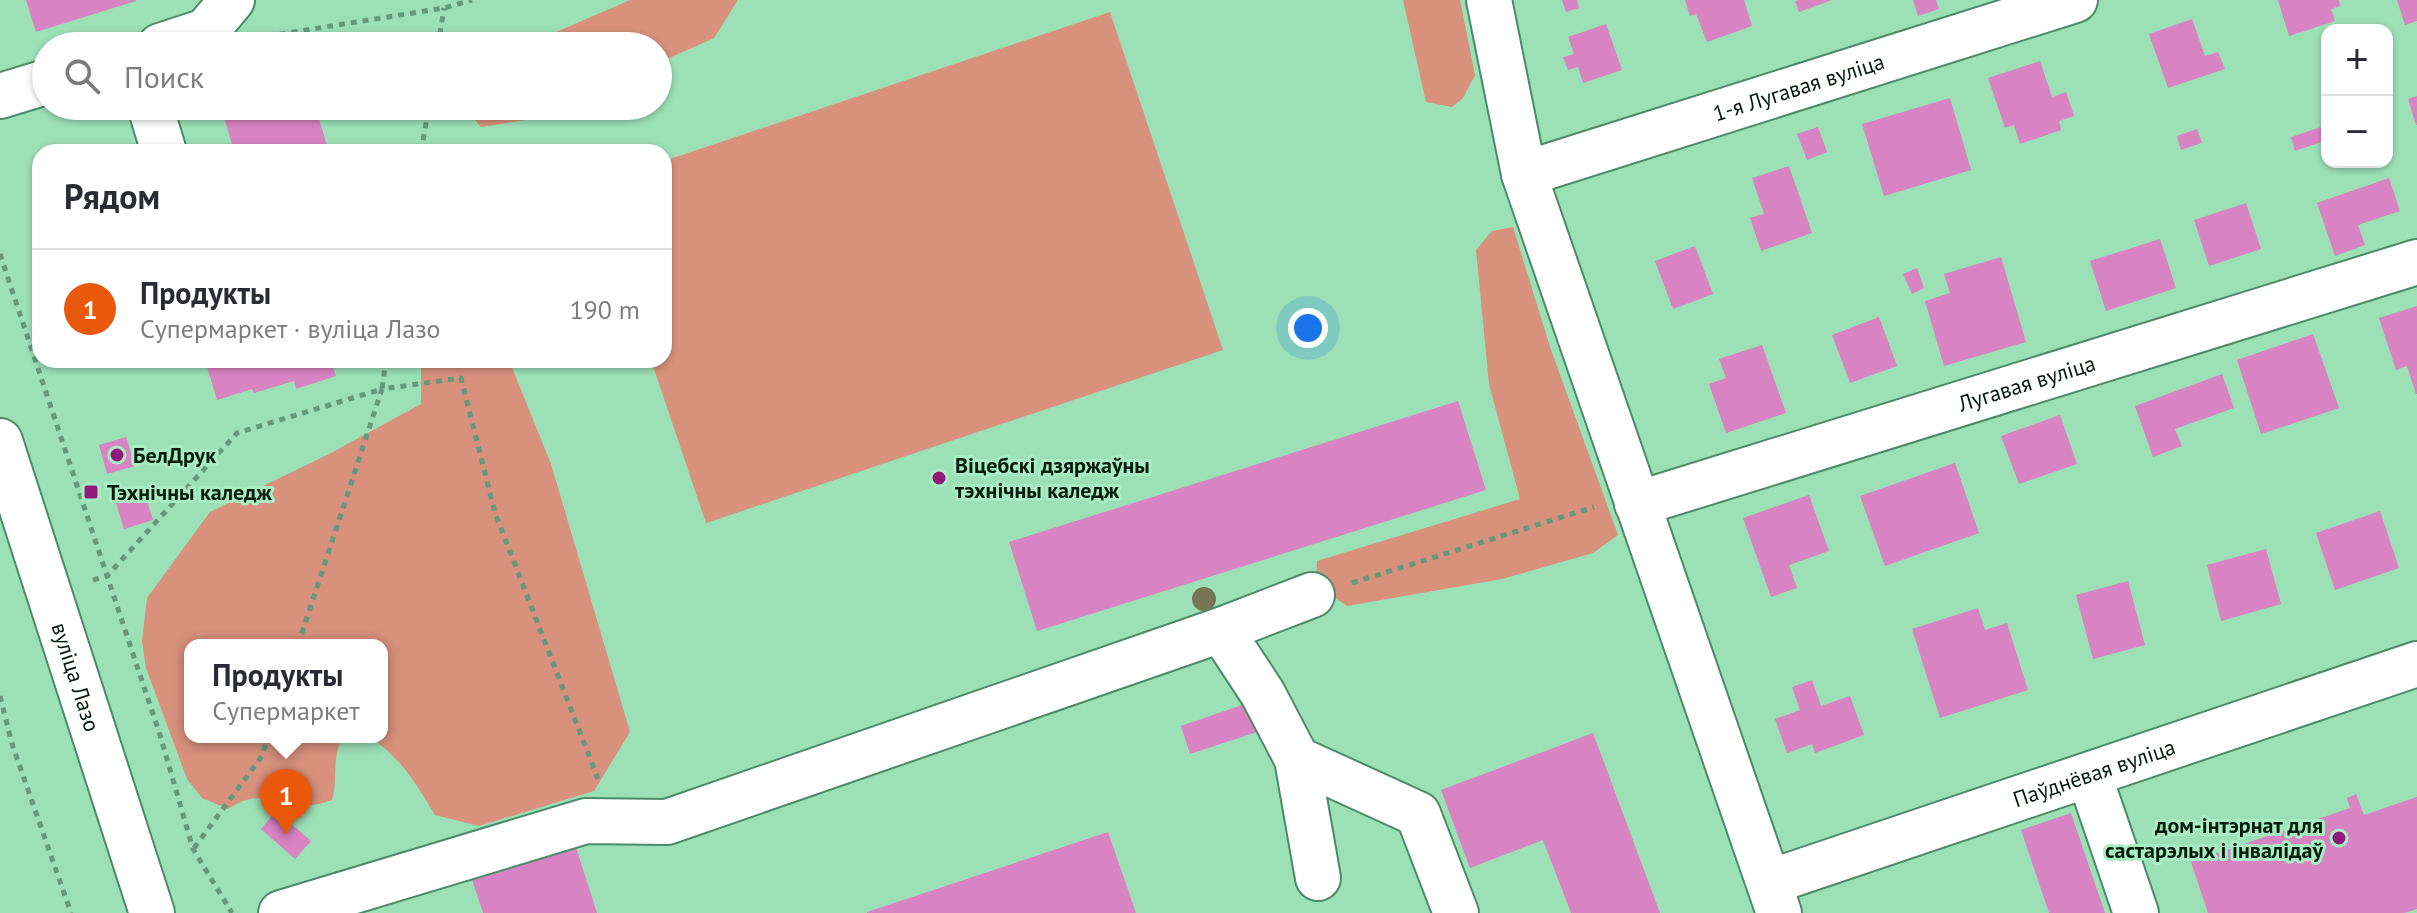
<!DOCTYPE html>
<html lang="ru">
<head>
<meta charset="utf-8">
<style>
  body { margin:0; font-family:"PT Sans",sans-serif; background:#f2f2f3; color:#2b2b33 }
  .controls { position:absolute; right:24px; top:24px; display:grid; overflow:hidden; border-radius:16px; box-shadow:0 2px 6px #0004 }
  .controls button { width:72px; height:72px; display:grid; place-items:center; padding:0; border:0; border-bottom:2px solid #e1e1e2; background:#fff; color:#2b2b33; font:40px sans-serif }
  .you { position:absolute; left:1308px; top:328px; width:28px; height:28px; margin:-20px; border:6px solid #fff; border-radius:50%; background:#1a73e8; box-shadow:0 0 0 12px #1a73e833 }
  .badge { display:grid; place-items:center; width:52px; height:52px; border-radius:50%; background:#ea580c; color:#fff; font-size:26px; font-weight:700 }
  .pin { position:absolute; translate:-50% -66px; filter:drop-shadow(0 2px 4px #0008) }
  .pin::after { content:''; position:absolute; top:42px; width:28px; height:24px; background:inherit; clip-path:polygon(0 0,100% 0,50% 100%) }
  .popup { position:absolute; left:184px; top:639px; width:204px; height:104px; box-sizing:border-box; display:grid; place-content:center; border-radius:16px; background:#fff; filter:drop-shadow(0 2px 6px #0005); font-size:26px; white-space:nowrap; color:#7c7c81 }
  .popup b { font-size:30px; color:#2b2b33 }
  .popup::after { content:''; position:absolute; left:50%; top:100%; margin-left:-16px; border:16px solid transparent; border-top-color:#fff }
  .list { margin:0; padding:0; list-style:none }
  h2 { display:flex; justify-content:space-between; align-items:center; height:104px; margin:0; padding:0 32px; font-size:34px }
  h2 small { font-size:26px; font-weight:400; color:#7c7c81 }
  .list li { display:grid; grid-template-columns:52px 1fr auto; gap:24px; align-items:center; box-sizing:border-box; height:120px; padding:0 32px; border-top:2px solid #e1e1e2 }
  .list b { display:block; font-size:30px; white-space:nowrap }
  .list p { margin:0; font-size:26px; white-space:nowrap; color:#7c7c81 }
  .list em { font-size:26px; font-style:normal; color:#7c7c81 }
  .icon { flex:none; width:44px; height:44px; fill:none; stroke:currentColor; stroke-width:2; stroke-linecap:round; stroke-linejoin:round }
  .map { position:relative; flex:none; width:2417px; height:913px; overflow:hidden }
  .search { position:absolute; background:#fff; box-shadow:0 2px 6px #0004; left:32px; top:32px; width:640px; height:88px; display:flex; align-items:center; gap:20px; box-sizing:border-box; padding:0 28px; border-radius:44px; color:#7c7c81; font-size:30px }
  .panel { position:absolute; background:#fff; box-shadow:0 2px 6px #0004; left:32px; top:144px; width:640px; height:224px; border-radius:24px }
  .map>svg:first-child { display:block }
  .green { fill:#d7917c }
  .building { fill:#d883c2 }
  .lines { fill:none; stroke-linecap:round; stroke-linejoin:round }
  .minor-casing { stroke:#4b8c66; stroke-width:48 }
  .path { stroke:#649979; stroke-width:5; stroke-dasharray:6 6; stroke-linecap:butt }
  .minor { stroke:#fff; stroke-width:44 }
  .tree { fill:#787456 }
  .poi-dot { fill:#901b7a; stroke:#a9edc3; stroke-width:3 }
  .labels { text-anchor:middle; stroke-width:6; stroke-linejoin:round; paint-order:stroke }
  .street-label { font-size:22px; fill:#011b0d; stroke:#a9edc3 }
  .poi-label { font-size:22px; font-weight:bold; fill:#011b0d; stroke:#a9edc3; text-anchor:start }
</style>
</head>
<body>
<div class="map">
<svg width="2417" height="913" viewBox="0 0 2417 913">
  <rect width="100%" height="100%" fill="#9ce0b6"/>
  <path class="green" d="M630 0H738L714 38 658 63V46H524Z
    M1403 0H1460L1475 75 1463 98 1452 107 1426 102Z
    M1110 12 1223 350 706 523 651 360H664V161Z
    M463 106H562L533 119 481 127Z
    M1513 227 1550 347 1618 535 1593 553 1502 579 1347 606 1316 585 1317 561 1520 499 1489 384 1476 250 1492 231Z
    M421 360H509L551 464 630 732 594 791 479 826 435 815C417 785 400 756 369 737H382V645H190V737H360L340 743C332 762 338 780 332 800 325 802 315 806 307 805 275 804 259 788 228 809L202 798 187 779 146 668 142 641 147 598 210 512 331 453 421 404Z"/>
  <path class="building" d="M26 0H136V1L36 32Z
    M1562 0H1577L1579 8 1566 12Z
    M1685 0H1744L1752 26 1707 42 1696 14 1690 16Z
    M1798 0H1832L1799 12 1795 1Z
    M1913 0H1936L1939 9 1918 16Z
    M2278 0H2339L2340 6 2331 9 2335 21 2289 36Z
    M2397 0H2417V21L2405 25Z
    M2192 19 2205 56 2218 52 2225 69 2168 88 2149 34Z
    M1606 24 1622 70 1583 83 1578 67 1568 70 1563 57 1574 54 1568 37Z
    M2040 61 2052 97 2066 92 2074 116 2059 121 2061 130 2020 144 2014 125 2005 128 1988 78Z
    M2417 96V125H2416L2408 99Z
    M1950 98 1971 170 1884 196 1862 124Z
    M269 106H315L329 152H221L233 148 225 120Z
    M2327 125V140L2295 151 2291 137Z
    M1818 127 1827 152 1807 160 1797 134Z
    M2197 129 2202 143 2181 150 2177 136Z
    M1789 166 1812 233 1761 251 1750 218 1764 214 1752 178Z
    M2389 178 2400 211 2358 225 2365 245 2335 256 2317 203Z
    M2246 203 2261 249 2209 266 2194 220Z
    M2160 239 2176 288 2106 311 2090 261Z
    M1695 246 1713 294 1673 309 1655 261Z
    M2001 257 2026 342 1944 366 1925 301 1950 293 1944 274Z
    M1917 268 1924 288 1912 294 1903 274Z
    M2417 306V394H2416L2407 366 2396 370 2379 318Z
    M1879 317 1897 366 1850 383 1832 335Z
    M2313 334 2339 408 2261 434 2237 360Z
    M1762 345 1786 413 1726 433 1709 384 1726 378 1719 359Z
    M205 360H331L336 376 296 389 294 381 254 393 252 389 217 400Z
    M2222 374 2234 408 2175 429 2182 446 2153 457 2135 406Z
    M1458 401 1486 490 1037 631 1009 542Z
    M2060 415 2077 464 2019 484 2001 436Z
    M126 437 135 466 107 474 99 445Z
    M1955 463 1979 533 1885 566 1860 496Z
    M145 494 153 520 124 529 116 503Z
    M1809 495 1829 551 1789 565 1797 588 1771 597 1743 518Z
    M2380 511 2399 568 2335 590 2316 533Z
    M2266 549 2281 604 2221 621 2207 565Z
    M2128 581 2145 645 2093 659 2076 595Z
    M1978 608 1985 630 2007 623 2028 690 1940 718 1912 629Z
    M1812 680 1821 706 1850 696 1864 735 1815 753 1812 744 1787 753 1775 719 1800 710 1792 687Z
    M1248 703 1257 732 1190 754 1181 726Z
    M1593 733 1660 913H1571L1543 840 1470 868 1441 790Z
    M2356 794 2364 815 2417 797V909L2404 913H2208L2191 862 2350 808 2347 798Z
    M276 811 311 841 295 859 261 829Z
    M2071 813 2105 913H2049L2021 830Z
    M1108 832 1136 913H867V912Z
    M574 841 597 913H483L471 876Z"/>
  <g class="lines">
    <defs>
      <g id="minor">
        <path d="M1489 0 1524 174 1779 913"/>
        <path d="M160 46 206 31 232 0"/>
        <path d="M0 96 46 82"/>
        <path d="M150 106 164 152"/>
        <path id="s1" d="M1524 174 2075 0"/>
        <path id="s2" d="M0 441 152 913"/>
        <path id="s3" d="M1637 504 2417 262"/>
        <path d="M1221 630 1263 694 1297 759 1418 814 1456 913"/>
        <path d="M1297 759 1318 878"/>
        <path d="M2089 775 2136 913"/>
        <path id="s4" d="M1770 882 2417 664"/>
        <path d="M281 913 586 821 667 822 1221 630 1312 595"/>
      </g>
    </defs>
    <use href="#minor" class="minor-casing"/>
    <path class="path" d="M256 38 444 8 472 0
      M438 46 444 8
      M421 152 429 106
      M0 254 160 735 193 849 232 913
      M93 580 107 576 237 433 382 389 386 360
      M1352 583 1594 507
      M298 645 382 389 461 378 495 513 598 779
      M0 696 12 744 71 913
      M194 848 262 756 268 737"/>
    <use href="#minor" class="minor"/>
  </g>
  <circle class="tree" cx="1204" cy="599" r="12"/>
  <g class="poi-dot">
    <circle cx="117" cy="455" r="8"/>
    <circle cx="939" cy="478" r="8"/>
    <rect x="83" y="484" width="16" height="16" rx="4"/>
    <circle cx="2339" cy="838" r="8"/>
  </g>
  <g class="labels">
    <g class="street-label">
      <text dy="8" stroke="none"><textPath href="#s1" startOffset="288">1-я Лугавая вуліца</textPath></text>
      <text dy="8" stroke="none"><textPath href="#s3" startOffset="408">Лугавая вуліца</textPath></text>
      <text dy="8" stroke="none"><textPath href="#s2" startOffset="248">вуліца Лазо</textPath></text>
      <text dy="8" stroke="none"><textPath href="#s4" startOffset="342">Паўднёвая вуліца</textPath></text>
    </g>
    <g class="poi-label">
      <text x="133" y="463">БелДрук</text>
      <text x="955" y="473">Віцебскі дзяржаўны<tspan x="955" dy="25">тэхнічны каледж</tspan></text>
      <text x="107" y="500">Тэхнічны каледж</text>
      <text x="2323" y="833" text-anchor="end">дом-інтэрнат для<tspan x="2323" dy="25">састарэлых і інвалідаў</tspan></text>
    </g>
  </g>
</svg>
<div class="controls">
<button>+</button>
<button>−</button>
</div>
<div class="you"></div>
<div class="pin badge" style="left:286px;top:835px">1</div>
<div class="popup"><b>Продукты</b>Супермаркет</div>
<div class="search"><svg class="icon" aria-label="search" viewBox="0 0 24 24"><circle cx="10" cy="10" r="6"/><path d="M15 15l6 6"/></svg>Поиск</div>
<section class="panel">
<h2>Рядом<small></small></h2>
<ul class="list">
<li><span class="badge">1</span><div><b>Продукты</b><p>Супермаркет · вуліца Лазо</p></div><em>190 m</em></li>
</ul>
</section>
</div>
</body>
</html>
